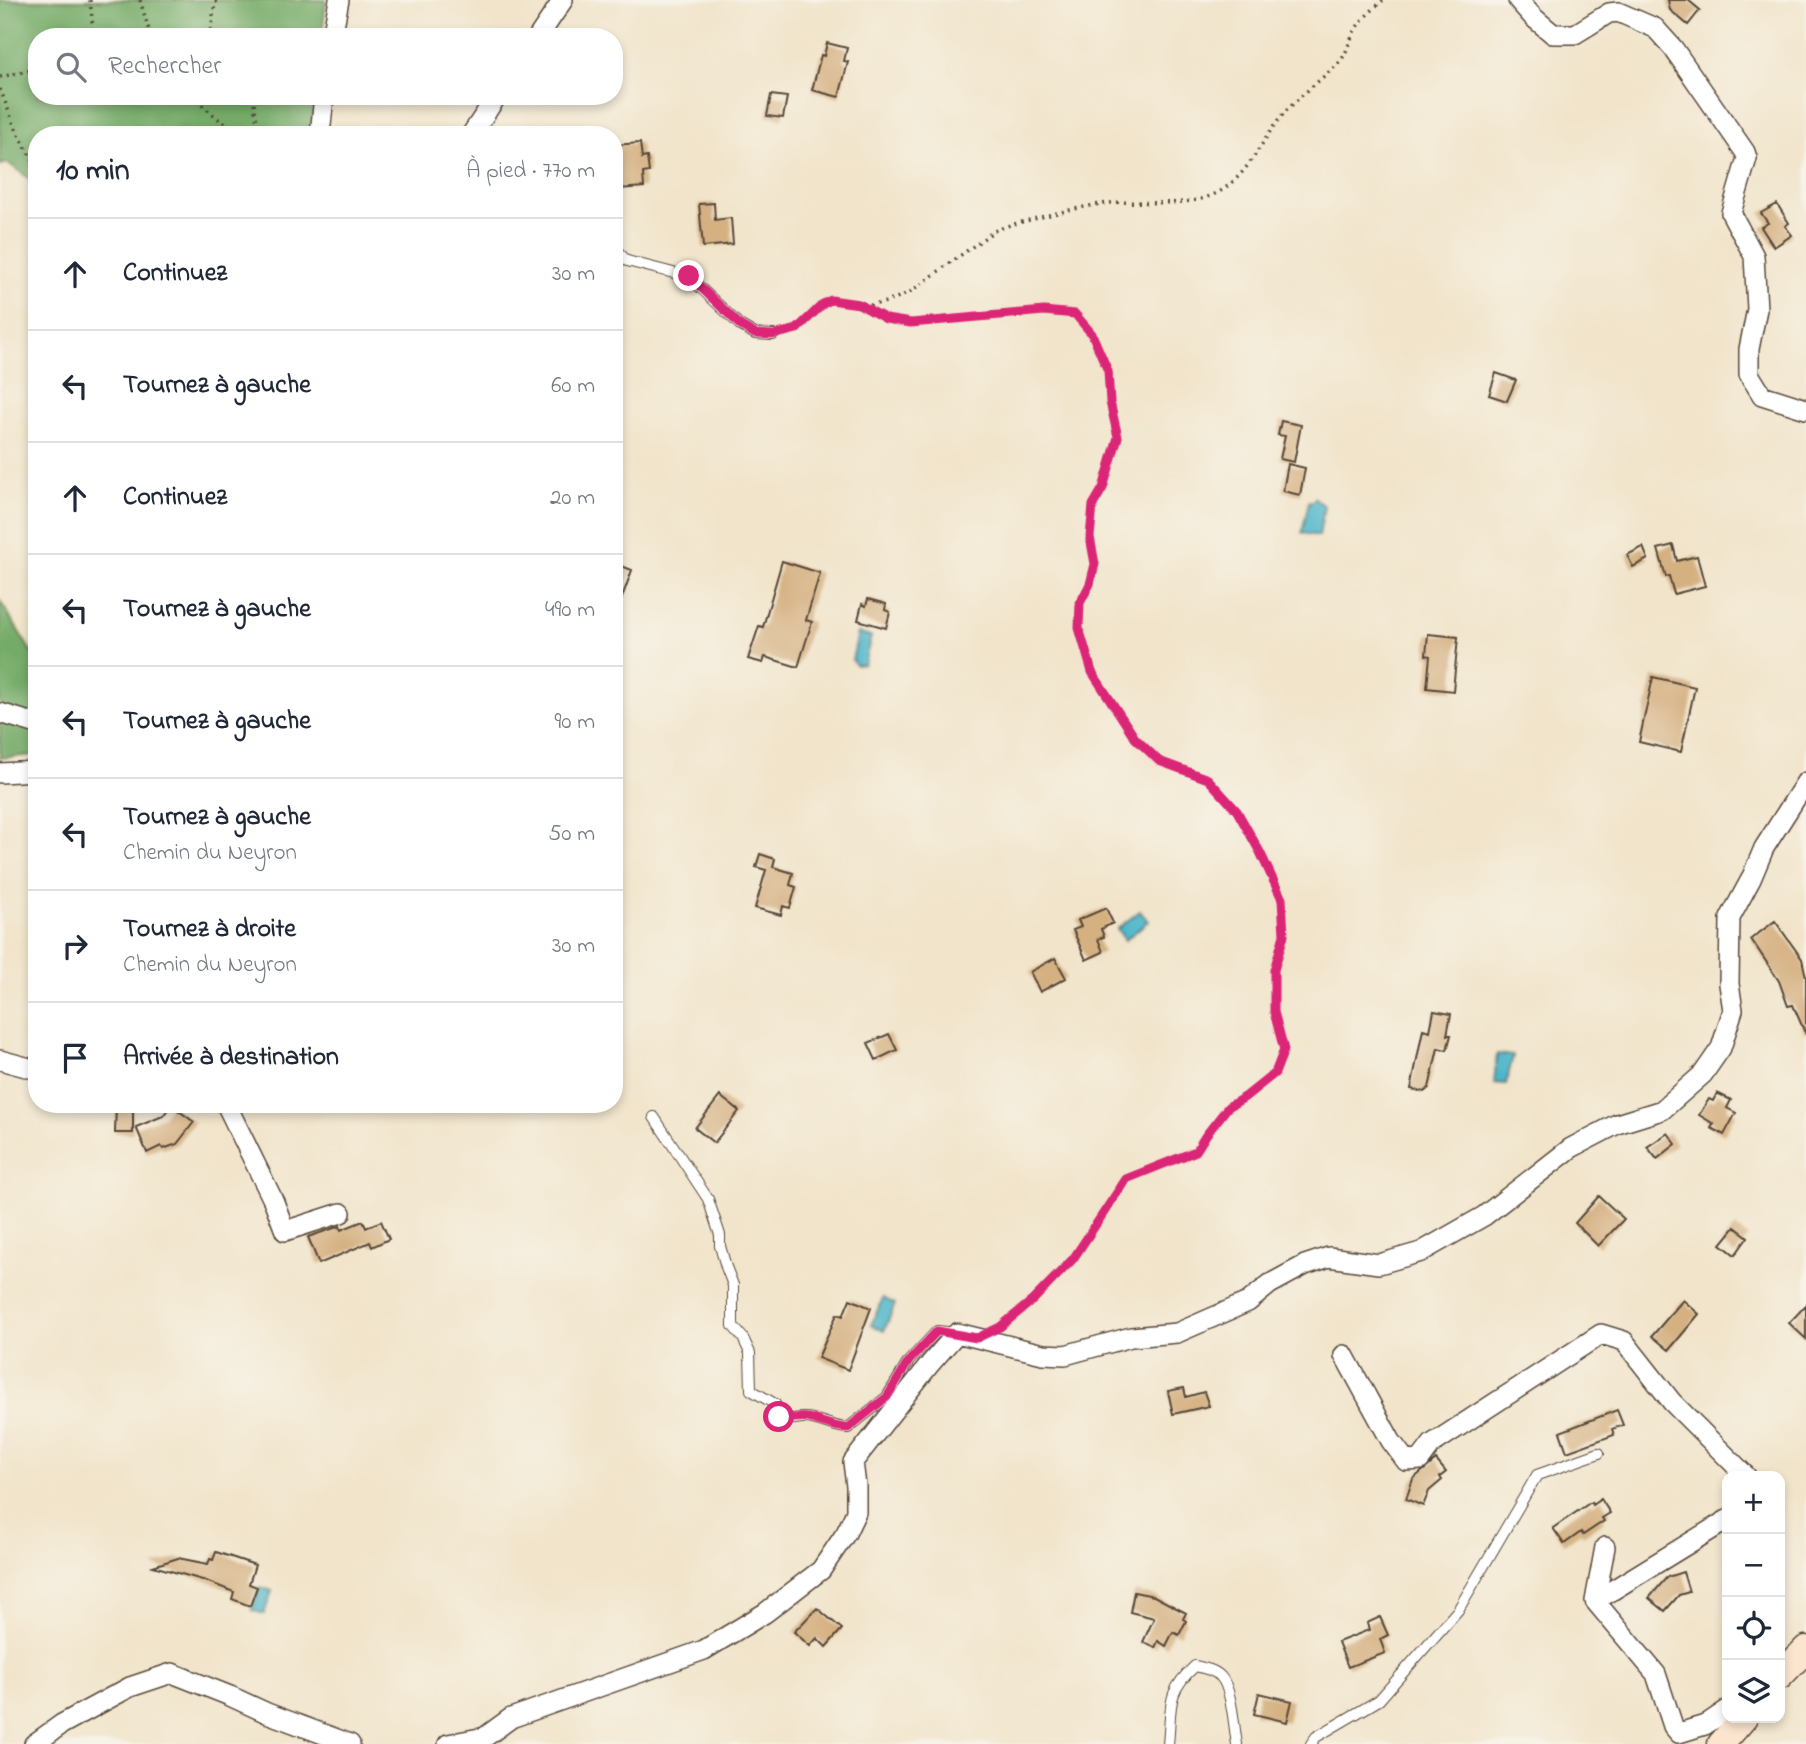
<!DOCTYPE html>
<html lang="fr">
<head>
<meta charset="utf-8">
<style>
  body { margin:0; font-family:"Indie Flower",sans-serif; background:#f2f2f3; color:#1f2937 }
  .controls { position:absolute; right:21px; bottom:21px; display:grid; overflow:hidden; border-radius:14px; box-shadow:0 4px 10px #0003 }
  .controls button { width:63px; height:63px; display:grid; place-items:center; padding:0; border:0; border-bottom:2px solid #e0e1e3; background:#fff; color:#1f2937; font:35px sans-serif }
  .stop { position:absolute; width:21px; height:21px; margin:-16px; border:5px solid #db2777; border-radius:50%; background:#fff }
  .stop.end { background:#db2777; border-color:#fff; box-shadow:0 2px 7px #0008 }
  .list { margin:0; padding:0; list-style:none }
  h2 { display:flex; justify-content:space-between; align-items:center; height:91px; margin:0; padding:0 28px; font-size:30px }
  h2 small { font-size:23px; font-weight:400; color:#747a83 }
  .list li { display:grid; grid-template-columns:46px 1fr auto; gap:21px; align-items:center; box-sizing:border-box; height:112px; padding:0 28px; border-top:2px solid #e0e1e3 }
  .list b { display:block; font-size:26px; white-space:nowrap }
  .list p { margin:0; font-size:23px; white-space:nowrap; color:#747a83 }
  .list em { font-size:23px; font-style:normal; color:#747a83 }
  .icon { flex:none; width:38px; height:38px; fill:none; stroke:currentColor; stroke-width:2; stroke-linecap:round; stroke-linejoin:round }
  .map { position:relative; flex:none; width:1806px; height:1744px; overflow:hidden }
  .search { position:absolute; background:#fff; box-shadow:0 4px 10px #0003; left:28px; top:28px; width:595px; height:77px; display:flex; align-items:center; gap:18px; box-sizing:border-box; padding:0 24px; border-radius:28px; color:#747a83; font-size:26px }
  .panel { position:absolute; background:#fff; box-shadow:0 4px 10px #0003; left:28px; top:126px; width:595px; height:987px; border-radius:28px }
  .map>svg:first-child { display:block }
  .forest { fill:#74ab68; stroke:#586a43; stroke-width:2 }
  .water { fill:#4db6cb; stroke:#447074; stroke-width:2 }
  .building { fill:#d5b182 }
  .lines { fill:none; stroke-linecap:round; stroke-linejoin:round }
  .lane-casing { stroke:#564638; stroke-width:12 }
  .street-casing { stroke:#564638; stroke-width:22 }
  .secondary-casing { stroke:#564638; stroke-width:29 }
  .path { stroke:#564638; stroke-width:3.5; stroke-dasharray:2 5; stroke-linecap:butt }
  .lane { stroke:#fff; stroke-width:10 }
  .street { stroke:#fff; stroke-width:19 }
  .secondary { stroke:#fce5cf; stroke-width:26 }
  .route { stroke:#db2777; stroke-width:9 }
</style>
</head>
<body>
<div class="map">
<svg width="1806" height="1744" viewBox="0 0 1806 1744">
  <rect width="100%" height="100%" fill="#f7f3e8"/>
  <filter id="ink" filterUnits="userSpaceOnUse"><feTurbulence type="fractalNoise" baseFrequency=".0143" numOctaves="2"/><feDisplacementMap in="SourceGraphic" scale="14" xChannelSelector="R" yChannelSelector="G"/><feConvolveMatrix kernelMatrix="1 2 1 2 8 2 1 2 1" color-interpolation-filters="sRGB"/></filter>
  <filter id="wash" filterUnits="userSpaceOnUse"><feTurbulence type="fractalNoise" baseFrequency=".00686" numOctaves="4" result="noise"/><feDisplacementMap in="SourceGraphic" scale="28" xChannelSelector="R" yChannelSelector="G"/><feGaussianBlur stdDeviation="1.57" result="paint"/><feColorMatrix in="noise" values="0 0 0 0 0 0 0 0 0 0 0 0 0 0 0 0 0 1.4 0 .05"/><feComposite in="paint" operator="in"/></filter>
  <g filter="url(#wash)">
    <rect width="100%" height="100%" fill="#f1e4ca"/>
    <path class="forest" d="M0 0H326L322 37H37V96H316L311 135H37V184L8 163 0 165Z
      M0 601 37 661V755L0 758Z"/>
    <path class="water" d="M1315 498 1324 506 1319 536 1302 533 1309 501 1312 502Z
      M858 633 871 637 864 664 856 665 852 660Z
      M1140 911 1148 921 1125 940 1117 929Z
      M1497 1054 1513 1056 1506 1084 1494 1083Z
      M883 1298 895 1304 884 1331 871 1325Z
      M260 1587 272 1591 264 1614 252 1610Z"/>
    <g id="blocks">
      <path class="building" d="M1668 0H1688L1700 10 1688 25 1670 10Z
        M827 43 847 48 844 61 848 62 839 97 812 90 821 55 824 56Z
        M771 95 787 97 783 118 767 116Z
        M640 143 642 158 647 157 649 172 643 173 644 187 618 189 614 145Z
        M714 203 715 220 731 218 733 244 703 247 699 204Z
        M1777 204 1789 223 1785 226 1792 235 1774 247 1761 227 1768 223 1761 213Z
        M1496 373 1516 380 1507 401 1489 395Z
        M1281 421 1301 425 1294 462 1280 459 1285 436 1278 435Z
        M1288 464 1305 468 1300 495 1283 491Z
        M1673 545 1677 561 1697 556 1705 586 1674 594 1669 576 1666 577 1658 549Z
        M1643 547 1648 559 1633 567 1627 555Z
        M782 561 820 573 806 620 812 622 798 667 765 657 763 663 748 659 759 626 763 627Z
        M614 563 632 570 616 614H614Z
        M868 599 886 604 885 610 890 612 886 628 858 620 862 604 866 606Z
        M1428 634 1458 637 1453 691 1427 688 1430 656 1426 655Z
        M1653 677 1695 687 1681 752 1639 742Z
        M760 854 775 859 773 867 793 873 790 885 796 887 790 908 783 906 781 915 755 908 766 870 756 867Z
        M1106 908 1113 923 1101 929 1104 937 1098 939 1103 952 1086 960 1073 930 1081 927 1078 920Z
        M1775 921 1802 959 1806 977V1035L1793 1005 1788 1006 1779 981 1751 939Z
        M1055 958 1066 978 1040 992 1030 972Z
        M1434 1011 1451 1014 1447 1035H1451L1447 1050 1438 1048 1429 1088 1424 1092 1411 1089 1423 1029 1430 1031Z
        M889 1034 897 1050 876 1060 868 1043Z
        M1717 1093 1731 1100 1727 1108 1736 1113 1724 1135 1711 1128 1714 1124 1699 1115 1709 1099 1713 1101Z
        M720 1096 739 1111 714 1143 695 1128Z
        M116 1105 133 1106V1133H115Z
        M171 1105 194 1122 177 1144 163 1149 161 1146 147 1153 136 1127 163 1116Z
        M1668 1133 1676 1144 1657 1159 1647 1147Z
        M1599 1196 1624 1219 1598 1246 1575 1223Z
        M363 1221 366 1228 381 1221 389 1239 372 1247 370 1242 319 1264 308 1237 340 1226 341 1230Z
        M1735 1227 1748 1237 1735 1255 1721 1244Z
        M850 1299 871 1308 848 1370 818 1358 837 1314 843 1316Z
        M1683 1300 1699 1314 1669 1350 1652 1336Z
        M1806 1305V1339L1789 1323Z
        M1184 1388 1186 1397 1204 1392 1209 1406 1173 1414 1168 1391Z
        M1617 1410 1623 1425 1612 1429 1614 1435 1567 1452 1560 1432Z
        M1436 1460 1446 1472 1440 1477 1442 1480 1429 1491 1423 1506 1406 1499 1413 1479Z
        M1601 1499 1610 1513 1602 1518 1604 1521 1583 1535 1581 1532 1564 1544 1553 1528 1591 1502 1592 1505Z
        M216 1552 255 1565 249 1584 257 1587 250 1606 232 1599 234 1592 206 1581 153 1566 178 1558 208 1564 210 1559 213 1560Z
        M1683 1572 1689 1592 1679 1595 1665 1611 1649 1598 1667 1577Z
        M1134 1592 1154 1596 1186 1613 1183 1619 1186 1621 1179 1635 1173 1632 1166 1646 1158 1641 1155 1648 1143 1642 1154 1618 1130 1612Z
        M817 1608 842 1629 826 1647 817 1638 810 1646 794 1632Z
        M1380 1617 1388 1635 1380 1639 1385 1653 1348 1667 1338 1642 1369 1630 1367 1623Z
        M1259 1693 1292 1701 1287 1722 1254 1714Z"/>
    </g>
  </g>
  <g filter="url(#ink)">
    <use href="#blocks" fill-opacity="0" stroke="#564638" stroke-width="2"/>
    <g class="lines">
      <defs>
        <path id="lane" d="M614 248 627 261 689 277 741 326 755 334 773 335
          M654 1117 708 1199 720 1235V1246L726 1267 733 1285V1326L743 1338 750 1353 751 1390 775 1404C775 1411 777 1415 783 1418 790 1422 797 1417 805 1418 819 1418 833 1428 848 1428L887 1397 909 1361 937 1331 957 1333
          M1168 1744C1172 1707 1165 1693 1195 1666 1204 1668 1215 1670 1221 1677 1232 1689 1234 1728 1237 1744
          M1311 1744 1316 1737 1379 1700 1458 1610 1537 1475 1599 1453"/>
        <path id="street" d="M1518 0 1533 17 1553 34H1575L1609 13 1618 12 1655 28 1673 48 1745 152 1747 158 1731 213 1754 256 1757 309 1749 349V374L1762 395 1806 409
          M332 37 339 0
          M538 37 563 0
          M320 135 324 96
          M471 135 497 96
          M0 713 37 724
          M0 773 37 771
          M0 1060 37 1070
          M226 1104 274 1202 285 1231 341 1213
          M1344 1355 1391 1441 1406 1461 1420 1460 1432 1444 1601 1334 1624 1341 1672 1402 1746 1476
          M1605 1547 1595 1601 1656 1674 1673 1726 1679 1733 1705 1725 1727 1710
          M1595 1601 1727 1520
          M34 1744 62 1724 130 1687 172 1673 230 1696 267 1713 350 1744
          M448 1744 485 1737 511 1718 704 1650 765 1613 821 1570 846 1533 856 1512V1486L853 1462 930 1364 957 1333 1043 1354 1065 1355 1131 1337 1177 1333 1248 1302 1270 1284 1305 1265 1329 1257 1379 1264 1421 1252 1484 1216 1571 1148 1617 1124 1662 1110 1703 1074 1721 1048 1733 1010 1729 984 1730 918 1751 879 1764 848 1806 782"/>
        <path id="secondary" d="M1780 1676 1806 1649
          M1721 1744 1744 1718"/>
      </defs>
      <use href="#lane" class="lane-casing"/>
      <use href="#street" class="street-casing"/>
      <use href="#secondary" class="secondary-casing"/>
      <path class="path" d="M90 0 94 37
        M140 0 151 37
        M210 37 215 3 218 0
        M0 77 37 69
        M0 89 15 127 37 169
        M191 96 221 121 250 135
        M253 96 257 122 264 135
        M859 304 885 319 911 322 1044 311 1075 314 1092 334 1108 371 1110 402 1118 437 1103 488 1093 505 1090 537 1095 564 1090 584 1080 603 1079 629 1092 672 1135 738 1159 761 1208 779 1237 811 1260 852 1282 899 1284 935 1274 970V1012L1284 1050 1275 1073 1245 1097 1228 1107 1206 1135 1196 1151 1126 1179 1073 1259 1033 1300 1002 1326
        M784 334 797 329 823 304 831 300 871 305 887 302 910 292 994 231 1010 225C1042 217 1076 207 1109 203 1147 199 1194 212 1228 186 1248 170 1259 148 1273 127 1290 103 1316 84 1338 64 1347 54 1348 44 1354 32 1360 20 1373 10 1382 1L1386 0"/>
      <use href="#lane" class="lane"/>
      <use href="#street" class="street"/>
      <use href="#secondary" class="secondary"/>
    </g>
  </g>
  <g class="lines" filter="url(#ink)">
    <path class="route" d="M689 276 741 326 755 334 773 335 797 329 823 304 831 300 859 304 886 319 911 323 1044 311 1075 314 1092 334 1108 371 1110 402 1118 437 1103 488 1093 505 1090 537 1095 564 1090 584 1080 603 1079 628 1092 672 1135 738 1159 761 1208 779 1237 811 1260 852 1282 899 1284 935 1274 970V1012L1284 1050 1275 1073 1245 1097 1228 1107 1206 1135 1196 1151 1126 1179 1073 1259 1033 1300 1000 1327 977 1338 937 1331 909 1361 887 1397 848 1428C834 1428 822 1421 808 1418 798 1416 790 1421 779 1417"/>
  </g>
</svg>
<div class="controls">
<button>+</button>
<button>−</button>
<button><svg class="icon" aria-label="locate" viewBox="0 0 24 24"><circle cx="12" cy="12" r="6"/><path d="M12 2v4M12 18v4M2 12h4M18 12h4"/></svg></button>
<button><svg class="icon" aria-label="layers" viewBox="0 0 24 24"><path d="M12 4l9 5-9 5-9-5zM3 14l9 5 9-5"/></svg></button>
</div>
<div class="stop" style="left:779px;top:1417px"></div>
<div class="stop end" style="left:689px;top:276px"></div>
<div class="search"><svg class="icon" aria-label="search" viewBox="0 0 24 24"><circle cx="10" cy="10" r="6"/><path d="M15 15l6 6"/></svg>Rechercher</div>
<section class="panel">
<h2>10 min<small>À pied · 770 m</small></h2>
<ul class="list">
<li><svg class="icon" aria-label="ahead" viewBox="0 0 24 24"><path d="M12 20V5M6 11l6-6 6 6"/></svg><div><b>Continuez</b></div><em>30 m</em></li>
<li><svg class="icon" aria-label="left" viewBox="0 0 24 24"><path d="M17 20v-9H6M10 6l-5 5 5 5"/></svg><div><b>Tournez à gauche</b></div><em>60 m</em></li>
<li><svg class="icon" aria-label="ahead" viewBox="0 0 24 24"><path d="M12 20V5M6 11l6-6 6 6"/></svg><div><b>Continuez</b></div><em>20 m</em></li>
<li><svg class="icon" aria-label="left" viewBox="0 0 24 24"><path d="M17 20v-9H6M10 6l-5 5 5 5"/></svg><div><b>Tournez à gauche</b></div><em>490 m</em></li>
<li><svg class="icon" aria-label="left" viewBox="0 0 24 24"><path d="M17 20v-9H6M10 6l-5 5 5 5"/></svg><div><b>Tournez à gauche</b></div><em>90 m</em></li>
<li><svg class="icon" aria-label="left" viewBox="0 0 24 24"><path d="M17 20v-9H6M10 6l-5 5 5 5"/></svg><div><b>Tournez à gauche</b><p>Chemin du Neyron</p></div><em>50 m</em></li>
<li><svg class="icon" aria-label="right" viewBox="0 0 24 24"><path d="M7 20v-9h11M14 6l5 5-5 5"/></svg><div><b>Tournez à droite</b><p>Chemin du Neyron</p></div><em>30 m</em></li>
<li><svg class="icon" aria-label="arrive" viewBox="0 0 24 24"><path d="M6 21V4h12l-3 4 3 4H6"/></svg><div><b>Arrivée à destination</b></div></li>
</ul>
</section>
</div>
</body>
</html>
